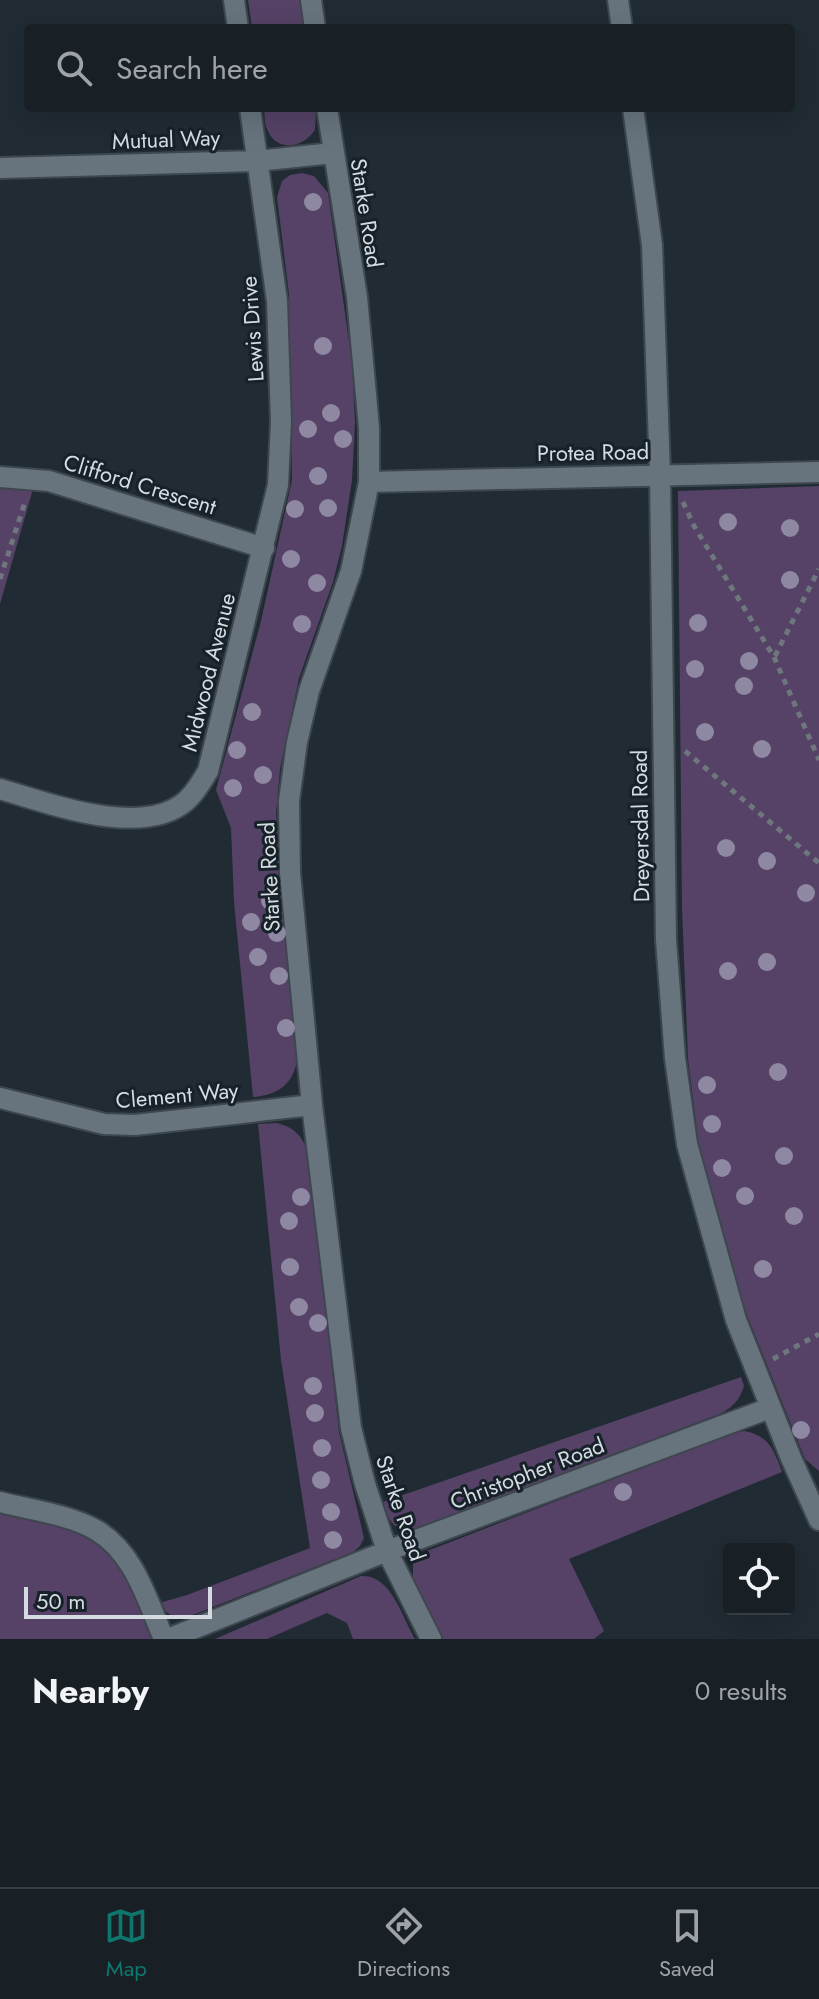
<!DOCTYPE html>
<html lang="en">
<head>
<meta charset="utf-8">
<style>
  body { margin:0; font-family:Jost,sans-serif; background:#21282e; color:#f1f3f6 }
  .controls { position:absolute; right:24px; bottom:24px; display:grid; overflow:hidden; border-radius:8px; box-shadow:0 8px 32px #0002 }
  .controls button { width:72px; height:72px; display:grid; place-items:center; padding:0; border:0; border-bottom:2px solid #363e43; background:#182026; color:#f1f3f6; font:40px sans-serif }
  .scale { position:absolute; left:24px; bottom:20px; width:188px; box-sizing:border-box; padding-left:8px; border:4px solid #d5dce1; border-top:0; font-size:22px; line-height:28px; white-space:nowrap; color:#d5dce1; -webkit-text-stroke:6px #162129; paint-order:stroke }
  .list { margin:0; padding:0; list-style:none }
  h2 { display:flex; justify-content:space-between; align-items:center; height:104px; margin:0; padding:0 32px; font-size:34px }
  h2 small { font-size:26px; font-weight:400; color:#9fa3a7 }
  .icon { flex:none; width:44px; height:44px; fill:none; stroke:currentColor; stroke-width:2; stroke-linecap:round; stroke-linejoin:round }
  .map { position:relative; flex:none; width:819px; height:1639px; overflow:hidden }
  .search { position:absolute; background:#182026; box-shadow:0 8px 32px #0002; left:24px; right:24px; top:24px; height:88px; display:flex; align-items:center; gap:20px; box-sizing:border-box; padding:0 28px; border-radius:8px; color:#9fa3a7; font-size:30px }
  .sheet { height:248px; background:#182026 }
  nav { display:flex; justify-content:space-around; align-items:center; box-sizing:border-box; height:112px; border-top:2px solid #363e43; background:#182026; font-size:22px; color:#9fa3a7 }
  nav a { display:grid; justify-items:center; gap:4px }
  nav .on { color:#0f766e }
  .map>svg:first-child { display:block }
  .green { fill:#554266 }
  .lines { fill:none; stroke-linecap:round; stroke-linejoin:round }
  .minor-casing { stroke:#3e474e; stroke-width:24 }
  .path { stroke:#6d777d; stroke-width:5; stroke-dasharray:6 6; stroke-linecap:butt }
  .minor { stroke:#67747e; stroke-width:20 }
  .tree { fill:#8f88a2 }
  .labels { text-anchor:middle; stroke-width:6; stroke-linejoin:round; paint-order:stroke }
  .street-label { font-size:22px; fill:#d5dce1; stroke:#162129 }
</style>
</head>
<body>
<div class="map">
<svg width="819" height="1639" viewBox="0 0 819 1639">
  <rect width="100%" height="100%" fill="#202b33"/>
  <path class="green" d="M248 0H299L304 28H252Z
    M264 108H316L315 130C303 148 276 153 267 129 264 123 265 114 264 108Z
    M302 173 314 176 328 193 352 363 355 422 352 480 342 546 333 582 299 678 280 769 276 813 297 1061C292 1086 277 1095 253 1097L234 902 231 828 216 790 261 621 292 480 289 294 277 197 282 181 290 175Z
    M0 480 35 482 0 604Z
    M819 486V1471L805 1459 726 1263 699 1146 688 1059 682 908 678 491Z
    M277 1123C295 1128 302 1135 308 1153L339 1432 364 1538 360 1546 353 1552 185 1618C173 1618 166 1614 159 1603L187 1595 310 1548 281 1360 258 1124Z
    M741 1377 744 1386C740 1399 734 1406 722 1413L415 1530C394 1532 388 1521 383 1502Z
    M745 1431C769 1436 774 1450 782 1472L569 1559 604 1631 594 1639H442L413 1583V1564L427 1551 733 1433Z
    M0 1505 110 1542 161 1639H0Z
    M361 1576C391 1574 402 1617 415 1639H353L347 1623 327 1613 267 1639H215Z"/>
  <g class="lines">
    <defs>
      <path id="minor" d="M234 0 238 28
        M311 0 315 28
        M618 0 622 28
        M327 108 357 297 369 428V482L351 571 309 691 297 742 289 801 290 873 312 1105 351 1428 365 1484 387 1551 431 1639
        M633 108 652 245 660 474 666 940 675 1058 687 1144 736 1320 791 1458 819 1520
        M0 168 257 161 333 153
        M0 477 49 481 264 548
        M369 482 819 472
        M0 789C48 803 142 839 186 801 196 792 202 781 208 771L278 485 281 422 277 301 250 108
        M0 1098 104 1124 135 1125 312 1105
        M0 1502C30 1510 68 1514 96 1530 134 1552 147 1600 164 1639
        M168 1639 387 1551 770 1408"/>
    </defs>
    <use href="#minor" class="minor-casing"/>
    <path class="path" d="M683 502 694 526 774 657 819 760
      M0 579 26 499
      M775 656 819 569
      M685 751 819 863
      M773 1359 819 1334"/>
    <use href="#minor" class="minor"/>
  </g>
  <g class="tree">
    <circle cx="313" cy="202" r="9"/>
    <circle cx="323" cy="346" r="9"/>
    <circle cx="331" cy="413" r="9"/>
    <circle cx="308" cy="429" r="9"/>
    <circle cx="343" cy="439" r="9"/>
    <circle cx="318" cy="476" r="9"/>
    <circle cx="328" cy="508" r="9"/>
    <circle cx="295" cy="509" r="9"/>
    <circle cx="728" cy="522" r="9"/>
    <circle cx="790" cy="528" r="9"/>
    <circle cx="291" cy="559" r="9"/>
    <circle cx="790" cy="580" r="9"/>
    <circle cx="317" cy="583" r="9"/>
    <circle cx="698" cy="623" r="9"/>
    <circle cx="302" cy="624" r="9"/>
    <circle cx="749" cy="661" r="9"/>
    <circle cx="695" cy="669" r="9"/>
    <circle cx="744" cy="686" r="9"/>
    <circle cx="252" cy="712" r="9"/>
    <circle cx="705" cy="732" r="9"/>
    <circle cx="762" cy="749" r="9"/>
    <circle cx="237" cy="750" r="9"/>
    <circle cx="263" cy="775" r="9"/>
    <circle cx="233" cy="788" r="9"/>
    <circle cx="726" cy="848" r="9"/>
    <circle cx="767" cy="861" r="9"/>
    <circle cx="806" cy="893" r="9"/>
    <circle cx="270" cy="901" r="9"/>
    <circle cx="251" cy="922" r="9"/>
    <circle cx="277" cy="933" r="9"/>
    <circle cx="258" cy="957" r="9"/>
    <circle cx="767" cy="962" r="9"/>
    <circle cx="728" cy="971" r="9"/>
    <circle cx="279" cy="976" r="9"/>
    <circle cx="286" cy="1028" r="9"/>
    <circle cx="778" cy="1072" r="9"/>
    <circle cx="707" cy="1085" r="9"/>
    <circle cx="712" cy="1124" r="9"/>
    <circle cx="784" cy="1156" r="9"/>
    <circle cx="722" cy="1168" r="9"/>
    <circle cx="745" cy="1196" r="9"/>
    <circle cx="301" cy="1197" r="9"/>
    <circle cx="794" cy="1216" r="9"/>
    <circle cx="289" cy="1221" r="9"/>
    <circle cx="290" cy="1267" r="9"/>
    <circle cx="763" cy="1269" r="9"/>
    <circle cx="299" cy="1307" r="9"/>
    <circle cx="318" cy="1323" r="9"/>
    <circle cx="313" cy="1386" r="9"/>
    <circle cx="315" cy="1413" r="9"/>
    <circle cx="801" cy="1430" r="9"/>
    <circle cx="322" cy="1448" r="9"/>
    <circle cx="321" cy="1480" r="9"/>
    <circle cx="623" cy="1492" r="9"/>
    <circle cx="331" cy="1512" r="9"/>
    <circle cx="333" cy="1540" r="9"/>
  </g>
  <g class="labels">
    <g class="street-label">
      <text transform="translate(166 139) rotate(-2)" y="8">Mutual Way</text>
      <text transform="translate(367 213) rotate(81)" y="8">Starke Road</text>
      <text transform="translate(252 329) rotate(-94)" y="8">Lewis Drive</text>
      <text transform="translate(593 452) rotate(-1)" y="8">Protea Road</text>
      <text transform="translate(140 484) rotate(17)" y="8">Clifford Crescent</text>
      <text transform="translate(208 672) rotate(-76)" y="8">Midwood Avenue</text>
      <text transform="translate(640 826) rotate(-91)" y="8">Dreyersdal Road</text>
      <text transform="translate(269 877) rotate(-93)" y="8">Starke Road</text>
      <text transform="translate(177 1095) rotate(-5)" y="8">Clement Way</text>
      <text transform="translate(527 1473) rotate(-21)" y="8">Christopher Road</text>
      <text transform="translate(401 1508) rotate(71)" y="8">Starke Road</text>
    </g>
  </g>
</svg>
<div class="controls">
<button><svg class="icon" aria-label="locate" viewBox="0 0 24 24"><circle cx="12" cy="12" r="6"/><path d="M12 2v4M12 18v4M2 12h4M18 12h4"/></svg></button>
</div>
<div class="scale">50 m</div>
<div class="search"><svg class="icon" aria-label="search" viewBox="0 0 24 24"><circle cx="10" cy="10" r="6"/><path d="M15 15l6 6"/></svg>Search here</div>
</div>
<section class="sheet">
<h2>Nearby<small>0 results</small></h2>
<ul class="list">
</ul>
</section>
<nav>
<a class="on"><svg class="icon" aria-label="map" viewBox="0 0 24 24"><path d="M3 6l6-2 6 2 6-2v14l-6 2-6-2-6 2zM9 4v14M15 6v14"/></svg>Map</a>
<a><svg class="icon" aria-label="directions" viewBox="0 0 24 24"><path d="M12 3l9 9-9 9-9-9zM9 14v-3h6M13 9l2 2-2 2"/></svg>Directions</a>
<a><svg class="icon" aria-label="saved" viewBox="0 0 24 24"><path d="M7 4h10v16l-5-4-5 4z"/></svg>Saved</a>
</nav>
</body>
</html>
